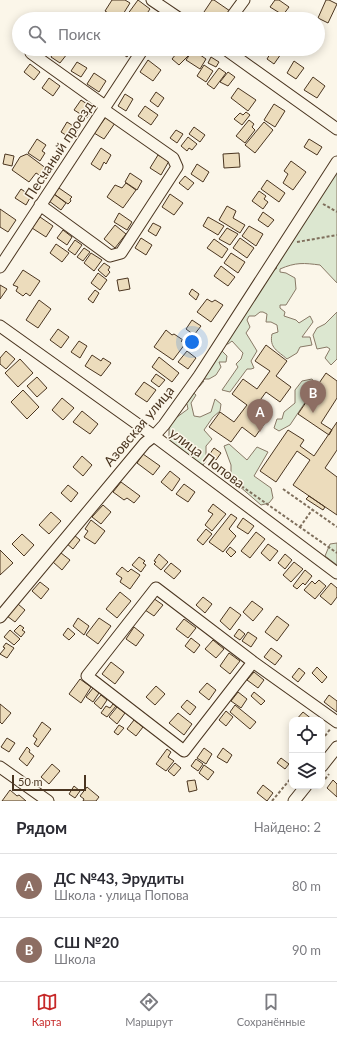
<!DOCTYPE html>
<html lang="ru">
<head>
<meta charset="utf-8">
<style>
  body { margin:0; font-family:Lato,sans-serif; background:#f7f7f7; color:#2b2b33 }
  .controls { position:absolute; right:12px; bottom:12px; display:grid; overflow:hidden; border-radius:8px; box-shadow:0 2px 10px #0003 }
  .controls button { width:36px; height:36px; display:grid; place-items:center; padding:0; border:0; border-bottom:1px solid #e1e1e2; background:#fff; color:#2b2b33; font:20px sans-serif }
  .scale { position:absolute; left:12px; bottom:10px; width:74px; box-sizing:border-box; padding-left:4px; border:2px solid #4a3520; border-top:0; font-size:11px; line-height:14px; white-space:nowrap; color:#4a3520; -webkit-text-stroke:3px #fbf6e9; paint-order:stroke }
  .you { position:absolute; left:192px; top:342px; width:14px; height:14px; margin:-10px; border:3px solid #fff; border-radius:50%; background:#1a73e8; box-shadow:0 0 0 6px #1a73e833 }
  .badge { display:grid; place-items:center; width:26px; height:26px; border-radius:50%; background:#c62828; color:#fff; font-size:13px; font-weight:700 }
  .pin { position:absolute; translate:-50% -33px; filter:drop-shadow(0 1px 2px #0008) }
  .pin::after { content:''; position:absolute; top:21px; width:14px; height:12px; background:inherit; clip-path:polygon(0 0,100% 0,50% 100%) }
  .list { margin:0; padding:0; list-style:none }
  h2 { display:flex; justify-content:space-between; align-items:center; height:52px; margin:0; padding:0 16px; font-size:17px }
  h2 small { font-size:13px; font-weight:400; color:#7c7c81 }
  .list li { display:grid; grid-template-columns:26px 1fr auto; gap:12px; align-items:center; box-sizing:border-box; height:64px; padding:0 16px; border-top:1px solid #e1e1e2 }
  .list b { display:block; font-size:15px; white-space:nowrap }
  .list p { margin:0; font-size:13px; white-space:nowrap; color:#7c7c81 }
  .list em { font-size:13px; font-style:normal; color:#7c7c81 }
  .icon { flex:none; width:22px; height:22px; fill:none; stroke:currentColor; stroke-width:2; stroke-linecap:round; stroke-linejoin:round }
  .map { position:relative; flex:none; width:337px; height:801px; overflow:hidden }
  .search { position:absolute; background:#fff; box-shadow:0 2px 10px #0003; left:12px; right:12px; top:12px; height:44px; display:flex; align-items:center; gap:10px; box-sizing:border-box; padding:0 14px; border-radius:22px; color:#7c7c81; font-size:15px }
  .sheet { height:180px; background:#fff }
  nav { display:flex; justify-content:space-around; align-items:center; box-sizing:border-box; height:56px; border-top:1px solid #e1e1e2; background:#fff; font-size:11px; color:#7c7c81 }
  nav a { display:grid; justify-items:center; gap:2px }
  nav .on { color:#c62828 }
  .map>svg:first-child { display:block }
  .green { fill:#dce7d0; stroke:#887966 }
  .building { fill:#ecdcbc; stroke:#4a3520 }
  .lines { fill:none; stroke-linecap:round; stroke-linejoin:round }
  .minor-casing { stroke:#4a3520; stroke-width:13 }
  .path { stroke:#7f6f5c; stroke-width:2; stroke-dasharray:3 2; stroke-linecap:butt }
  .minor { stroke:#fbf6e9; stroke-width:11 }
  .labels { text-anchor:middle; stroke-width:3; stroke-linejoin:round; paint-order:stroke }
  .street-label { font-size:14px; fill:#4a3520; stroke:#fbf6e9 }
</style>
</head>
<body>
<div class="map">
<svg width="337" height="801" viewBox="0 0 337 801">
  <rect width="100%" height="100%" fill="#fbf6e9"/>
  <path class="green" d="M337 172V283L320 265C304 263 296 262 280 269V272L286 273 295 278 296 289 286 305H280V308L285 312 284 316 296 320 299 323 310 316 313 322 302 337H310L312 345 300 347 297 353 287 359C278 351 269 348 272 334L278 332 277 325 271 322H266L267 314 263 312H260L255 316H249L247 320 250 327 246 333 257 351 251 361 254 368 251 369H247L230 392 222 390 238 367 236 364 241 359 243 353 232 341 228 344H225L273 271 277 268 272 263Z
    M337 312V359L331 365 325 358 330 349 327 347 317 349 313 335 317 328 325 324Z
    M221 350 227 356 226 362H219L221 367 216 375 209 379H204V372Z
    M192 379 204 381 199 387 191 386 189 389 196 395 191 403 194 416 200 417 211 412 215 399 221 404 220 411 213 417 204 430 212 439 206 446V461L203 465 194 463 169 443V423L188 409 187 404 179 398Z
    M312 379 315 383 312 392 290 425 279 431 274 428 277 419H282L284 412 295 403V390L302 381Z
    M229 444 247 460 257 447 268 452 254 476 271 488 273 498 269 503 261 505 231 479V465L224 446Z
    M337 543V565L325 556 330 544Z"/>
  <path class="building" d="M112 0H125L130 3 120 19H118L105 11Z
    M138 0 150 9 143 19H133L127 15Z
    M212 0H214L230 11 225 19H209L202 15Z
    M275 0H279L289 7 283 15 270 7Z
    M326 0H329L337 4 328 23 318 18Z
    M56 49H60L67 54 60 63 51 57Z
    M115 49H132L127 57Z
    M180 49H184L190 54 179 65 172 59Z
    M273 49H280L283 51 274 64 267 59Z
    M193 50 206 59 200 69 186 60Z
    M211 57 219 62 216 67 208 63Z
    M148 60 161 70 153 81 140 72Z
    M294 61 304 68 296 79 287 73Z
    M77 62 87 68 81 77 71 71Z
    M30 64 40 72 34 80 24 72Z
    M204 65 213 71 206 82 197 76Z
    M219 68 226 73 214 89 207 84Z
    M228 72 235 77 228 86 220 82Z
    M94 73 106 81 99 92 87 84Z
    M313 77 325 86 317 98 304 90Z
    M49 78 60 86 53 96 42 88Z
    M238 88 256 100 248 111 231 98Z
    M156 92 164 98 158 107 150 101Z
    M125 94 133 99 126 111 118 106Z
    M81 100 93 108 87 118 74 110Z
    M274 104 285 111 275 127 264 120Z
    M145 106 158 115 151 125 138 116Z
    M246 112 250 115 242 125 234 119 240 113 243 115Z
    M106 117 115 123 104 139 94 133Z
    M249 120 254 124 252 127 255 130 245 143 236 136Z
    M67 122 78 129 72 139 61 132Z
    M264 122 273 130 255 153 245 145Z
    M194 127 205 135 200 142 189 134Z
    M176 130 183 134 177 143 170 138Z
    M188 137 197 144 192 150 189 148 187 151 181 146Z
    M37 139 46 145 42 151 45 153 40 161 28 153Z
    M309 139 322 147 317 155 304 147Z
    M101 148 111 155 106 164 104 162 100 170 91 164Z
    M239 153 240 167 224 168 223 154Z
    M5 154 14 156 12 166 3 164Z
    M27 154 51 172 46 179 36 173 29 182 12 170 20 157Z
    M158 155 169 161 161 175 150 168Z
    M291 161 306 172 293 190 283 183 288 174 284 171Z
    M197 164 209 172 203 182 191 174Z
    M130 173 142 181 137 190 125 182Z
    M185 176 194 183 188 190 179 183Z
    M267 180 285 193 279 202 261 189Z
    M126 183 136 190 123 208 107 197 115 185 122 188Z
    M59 188 72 197 70 199 71 201 68 204 54 194Z
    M21 189 31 196 26 205 15 198Z
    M259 191 266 196 264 199 268 202 263 209 252 201Z
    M54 194 66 203 61 210 49 201Z
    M170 194 183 203 174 215 162 207Z
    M227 206 236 211 233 218 245 225 240 233 219 220Z
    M0 209 16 220 8 232 0 227Z
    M263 212 274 220 268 227 258 220Z
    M119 213 132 222 127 230 114 222Z
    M40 217 53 226 46 237 32 228Z
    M208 217 224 226 218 235 203 226Z
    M153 223 161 227 156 236 148 231Z
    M115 225 126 234 115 248 104 239Z
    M249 226 263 234 256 246 242 236Z
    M227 228 238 234 230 245 219 239Z
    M63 230 72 237 67 245 57 238Z
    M141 238 152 245 146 255 135 248Z
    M240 238 254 248 247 258 233 248Z
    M214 239 228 249 222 258 207 248Z
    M75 240 82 245 75 255 68 250Z
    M56 244 69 253 62 262 50 253Z
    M84 248 90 252 83 261 77 257Z
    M91 253 102 260 94 271 84 263Z
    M231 253 245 262 238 273 224 263Z
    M104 263 110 267 108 270 110 272 106 277 98 270Z
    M221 266 235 277 228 286 214 276Z
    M23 270 40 281 30 296 26 293 23 296 16 291 18 287 13 285Z
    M98 273 107 280 100 290 91 283Z
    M128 278 130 289 119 291 117 280Z
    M0 285 7 289 0 299Z
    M192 289 199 294 196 300 189 294Z
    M95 290 99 293 93 303 88 299Z
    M207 299 212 302 215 300 223 305 211 322 197 312Z
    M39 300 51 309 38 328 26 320Z
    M192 320 201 326 194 335 186 329Z
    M58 329 69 337 61 348 50 340Z
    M166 330 172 335 174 334 183 340 181 341 185 344 173 360 154 347Z
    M79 341 87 346 80 358 71 352Z
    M266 345 287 361 276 376 291 387 280 402 266 392 253 410 267 420 255 437 242 427 231 442 209 427 220 412 234 422 247 405 232 394 243 379 257 389 270 371 255 361Z
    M6 351 15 359 6 369 0 364V358Z
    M187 351 196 358 188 369 178 362Z
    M92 355 101 361 103 358 111 363 101 376 85 366Z
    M159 357 179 373 172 382 152 367Z
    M20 359 33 373 18 387 5 373Z
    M326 373 337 381V398L321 423 332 430 329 435 298 414Z
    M156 374 165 380 159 387 151 381Z
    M37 377 47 388 37 397 27 386Z
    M144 382 156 390 147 402 135 394Z
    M23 390 39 407 27 419 11 402Z
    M62 398 74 408 63 420 52 410Z
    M82 411 98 424 90 434 73 422Z
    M337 422V450L325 468 337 477V515L293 485 310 460 297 451 276 482 260 471 288 430 304 440 300 446 314 456Z
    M214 448 221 453 216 460 209 455Z
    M143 454 160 466 153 475 137 463Z
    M82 456 92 465 83 476 73 467Z
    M170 471 180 479 172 491 161 482Z
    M121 482 140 496 134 503 127 498 124 500 113 492Z
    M184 484 195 492 188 502 176 494Z
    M68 485 78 493 71 502 61 493Z
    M309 496 325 507 323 510 306 499Z
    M213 504 226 514 212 531 205 525 213 514 208 511Z
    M103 505 111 512 101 524 92 517Z
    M51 512 61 521 49 534 39 525Z
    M231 514 237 518 229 529 236 536 223 552 209 542Z
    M243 518 254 526 248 534 237 527Z
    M91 520 105 531 95 544 84 537 88 531 85 529Z
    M206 529 212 534 203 545 197 540Z
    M256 532 265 539 250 558 241 551Z
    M22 534 34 545 24 556 12 544Z
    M74 535 80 540 73 549 66 543Z
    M268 544 278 551 270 561 261 553Z
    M230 547 236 552 231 557 226 552Z
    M0 550 13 563 0 575Z
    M61 553 70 560 62 570 53 562Z
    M159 554 168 562 161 570 154 564 156 562 154 561Z
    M285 554 292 560 285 569 278 563Z
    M139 557 145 561 143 563 146 565 141 572 132 565Z
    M294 562 303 569 291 582 283 575Z
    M171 563 181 571 174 579 164 571Z
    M122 567 128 572 131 569 140 575 130 589 120 582 122 578 116 574Z
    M305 570 312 576 305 585 303 583 297 589 293 586Z
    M319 580 326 586 315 599 304 590 312 581 315 584Z
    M40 582 49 589 41 599 32 591Z
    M331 583 337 588V597L331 605 320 596Z
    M120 592 131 601 117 618 106 609Z
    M203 597 212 604 205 613 196 605Z
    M153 598 163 605 154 616 145 610Z
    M252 601 263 609 253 621 243 612Z
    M18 604 25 610 15 622 7 616Z
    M230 607 241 615 230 630 220 621Z
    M277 616 289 625 277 641 265 632Z
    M78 618 89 626 84 635 73 626Z
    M99 618 111 626 98 644 86 635Z
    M184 619 196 628 188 638 176 629Z
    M20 625 24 628 22 630 25 632 21 637 14 631Z
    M134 627 144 635 136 646 126 639Z
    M68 628 75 634 69 640 63 635Z
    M239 629 245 634 240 640 234 636Z
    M10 630 20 639 14 645 4 637Z
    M248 632 257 638 251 647 242 641Z
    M191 638 200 645 194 653 185 646Z
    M213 640 224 649 216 658 205 649Z
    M6 643 14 648 7 658 0 654 5 648 3 647Z
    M271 648 282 656 275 665 264 657Z
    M229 653 240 661 230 674 220 666Z
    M111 662 124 672 115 684 102 674Z
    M317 667 327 677 322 683 312 673Z
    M299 668 305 673 298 682 292 677Z
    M254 672 264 680 258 688 247 680Z
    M80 679 91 687 81 703 69 694Z
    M207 683 216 690 209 700 199 692Z
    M156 686 165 694 155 705 146 697Z
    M93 688 99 693 93 702 86 697Z
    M238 692 247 699 241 708 231 701Z
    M254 692 265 701 261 705 251 696Z
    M101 695 107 700 101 709 94 703Z
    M329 695 337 701V712L324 702Z
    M187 700 196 707 190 715 181 707Z
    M0 704 11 713 2 724 0 722Z
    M113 704 116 706 107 717 101 713 106 706 110 708Z
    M235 705 256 722 250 729 230 712Z
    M117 707 125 713 117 724 109 717Z
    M226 711 233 717 226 726 219 720Z
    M303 712 313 720H296Z
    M178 713 192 724 184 735 169 723Z
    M134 720 143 727 136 736 127 729Z
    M42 722 51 729 38 747 34 744 37 739 33 736Z
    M119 725 124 728 118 735 114 732Z
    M7 738 15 743 9 752 1 747Z
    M27 747 30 750 29 752 34 756 27 766 19 759Z
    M204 748 212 754 206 764 197 758Z
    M223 748 232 755 227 763 217 757Z
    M167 749 171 752 168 757 174 761 166 771 156 764Z
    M281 758 289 764 285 769 277 763Z
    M196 759 203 764 198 771 191 766Z
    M175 763 181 768 174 776 168 771Z
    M52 764 60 771 49 784 41 777Z
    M204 765 214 772 208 780 199 773Z
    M195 780 197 790 189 792 187 781Z
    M333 780 337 784V797L327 788Z
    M263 785 273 793 267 801 257 793Z
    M74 786 80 791 75 798 69 794Z
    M87 787 99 797 96 801H83L84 799 80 796Z
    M10 790 17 796 19 795 26 801H2Z"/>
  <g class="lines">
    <defs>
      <path id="minor" d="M152 0 180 19
        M230 19 244 0
        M225 49 337 129
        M31 53 105 106
        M40 205 110 256 121 253 177 167 173 158 103 109
        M0 267 143 49
        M0 326 154 436 337 573
        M0 617 145 443 154 436 164 425 199 376 337 162
        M253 662 184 751 87 676 156 588 253 662 337 722
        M322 766 337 747
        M0 767 48 801
        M294 801 306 786"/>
    </defs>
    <use href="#minor" class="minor-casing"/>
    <path class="path" d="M323 204 337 212
      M297 242 337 235
      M217 469 337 553
      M283 489 337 527
      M300 527 312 510
      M322 740 331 728
      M322 783 329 774
      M272 801 292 777"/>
    <use href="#minor" class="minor"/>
  </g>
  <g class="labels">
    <g class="street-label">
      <text transform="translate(59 150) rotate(-57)" y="5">Песчаный проезд</text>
      <text transform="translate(139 426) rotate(-50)" y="5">Азовская улица</text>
      <text transform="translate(207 458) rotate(37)" y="5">улица Попова</text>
    </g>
  </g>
</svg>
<div class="controls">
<button><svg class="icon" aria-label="locate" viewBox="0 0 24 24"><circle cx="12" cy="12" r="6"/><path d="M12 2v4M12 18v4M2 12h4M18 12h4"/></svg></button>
<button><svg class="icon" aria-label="layers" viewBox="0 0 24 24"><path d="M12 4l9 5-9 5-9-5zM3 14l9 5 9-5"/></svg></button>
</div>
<div class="scale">50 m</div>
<div class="you"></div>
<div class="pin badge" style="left:260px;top:432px;background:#8d6e63">A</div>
<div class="pin badge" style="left:313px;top:413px;background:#8d6e63">B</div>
<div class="search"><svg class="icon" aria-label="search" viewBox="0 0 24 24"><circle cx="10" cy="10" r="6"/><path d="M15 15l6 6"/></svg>Поиск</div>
</div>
<section class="sheet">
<h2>Рядом<small>Найдено: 2</small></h2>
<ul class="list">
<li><span class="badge" style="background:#8d6e63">A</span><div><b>ДС №43, Эрудиты</b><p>Школа · улица Попова</p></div><em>80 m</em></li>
<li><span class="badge" style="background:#8d6e63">B</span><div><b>СШ №20</b><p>Школа</p></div><em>90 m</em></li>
</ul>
</section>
<nav>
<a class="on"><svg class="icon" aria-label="map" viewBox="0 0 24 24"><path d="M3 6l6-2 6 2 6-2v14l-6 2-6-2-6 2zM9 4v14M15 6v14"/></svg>Карта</a>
<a><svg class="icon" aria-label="directions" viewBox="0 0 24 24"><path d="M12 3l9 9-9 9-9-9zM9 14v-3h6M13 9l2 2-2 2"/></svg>Маршрут</a>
<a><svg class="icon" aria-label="saved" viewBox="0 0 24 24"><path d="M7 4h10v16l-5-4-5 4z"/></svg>Сохранённые</a>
</nav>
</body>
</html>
